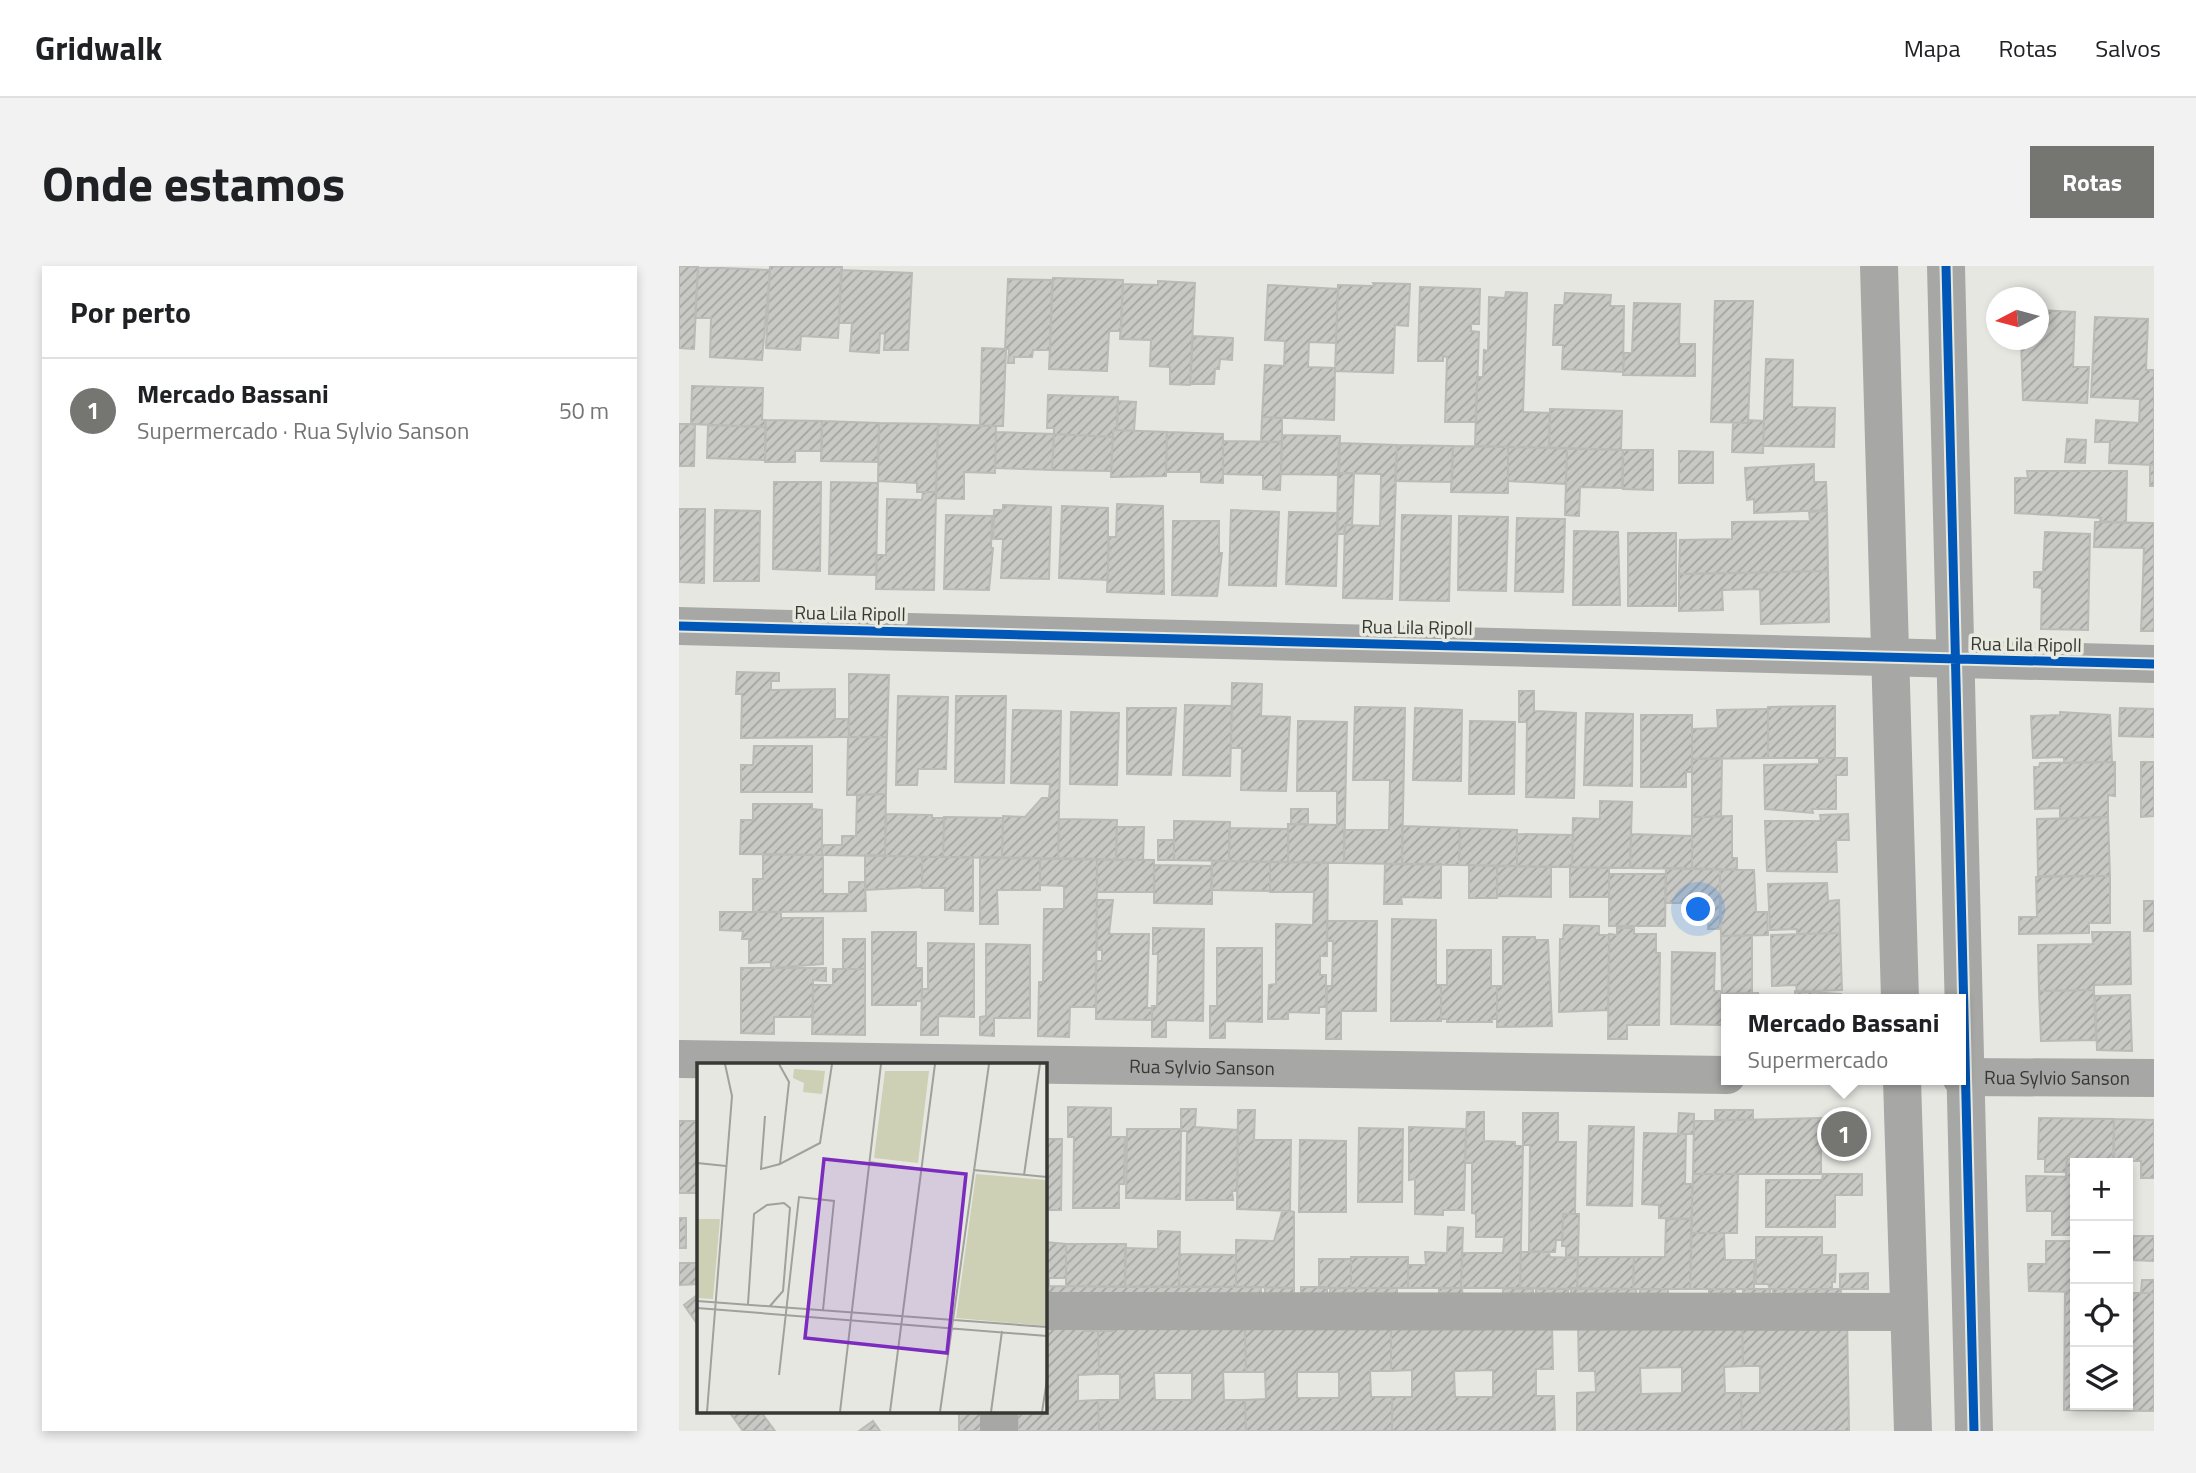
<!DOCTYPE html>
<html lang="pt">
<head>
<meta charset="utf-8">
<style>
  body { margin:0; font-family:"Titillium Web",sans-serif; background:#f2f2f2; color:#202124 }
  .controls { position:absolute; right:21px; bottom:21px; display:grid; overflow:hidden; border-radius:0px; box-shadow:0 4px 10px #0003 }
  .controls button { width:63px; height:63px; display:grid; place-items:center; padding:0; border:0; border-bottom:2px solid #e0e0e0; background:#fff; color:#202124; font:35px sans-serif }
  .compass { position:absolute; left:1307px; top:21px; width:63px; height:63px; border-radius:50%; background:#fff; box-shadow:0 4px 10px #0003; rotate:264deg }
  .you { position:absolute; left:1020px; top:644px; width:24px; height:24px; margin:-18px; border:5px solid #fff; border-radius:50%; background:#1a73e8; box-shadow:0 0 0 10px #1a73e833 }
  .badge { display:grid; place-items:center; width:46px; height:46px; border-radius:50%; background:#757571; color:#fff; font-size:23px; font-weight:700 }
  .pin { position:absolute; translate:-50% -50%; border:4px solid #fff; box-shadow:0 2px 7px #0006 }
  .popup { position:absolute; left:1042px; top:728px; width:245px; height:91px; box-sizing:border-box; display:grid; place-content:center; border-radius:0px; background:#fff; filter:drop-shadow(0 2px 5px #0005); font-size:23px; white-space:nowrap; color:#757577 }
  .popup b { font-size:26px; color:#202124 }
  .popup::after { content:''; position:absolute; left:50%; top:100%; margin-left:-14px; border:14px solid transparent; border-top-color:#fff }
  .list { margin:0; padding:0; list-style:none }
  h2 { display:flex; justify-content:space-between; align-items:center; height:91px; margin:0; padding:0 28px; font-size:30px }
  h2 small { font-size:23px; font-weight:400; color:#757577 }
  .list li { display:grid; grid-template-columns:46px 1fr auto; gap:21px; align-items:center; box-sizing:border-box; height:105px; padding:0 28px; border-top:2px solid #e0e0e0 }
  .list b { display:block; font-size:26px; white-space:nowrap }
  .list p { margin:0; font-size:23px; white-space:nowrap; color:#757577 }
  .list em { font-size:23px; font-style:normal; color:#757577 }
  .icon { flex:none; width:38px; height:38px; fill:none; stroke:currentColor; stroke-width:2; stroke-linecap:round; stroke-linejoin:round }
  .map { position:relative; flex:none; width:1475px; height:1165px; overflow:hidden; border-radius:0px }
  header { display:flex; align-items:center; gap:42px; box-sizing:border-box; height:98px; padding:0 35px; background:#fff; border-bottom:2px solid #e0e0e0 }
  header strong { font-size:33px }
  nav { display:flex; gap:38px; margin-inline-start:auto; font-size:24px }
  .intro { display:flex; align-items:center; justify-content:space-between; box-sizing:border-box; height:168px; padding:0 42px }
  h1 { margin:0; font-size:49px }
  .button { padding:18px 32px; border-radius:0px; background:#757571; color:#fff; font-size:24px; font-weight:700 }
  main { display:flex; gap:42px; padding:0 42px }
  aside { flex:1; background:#fff; border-radius:0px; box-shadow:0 4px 10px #0003 }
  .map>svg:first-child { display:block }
  .building { fill:url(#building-hatch); stroke:#babab6; stroke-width:2; fill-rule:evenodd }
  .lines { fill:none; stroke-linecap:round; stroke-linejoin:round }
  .minor { stroke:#a7a7a5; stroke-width:38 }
  .tertiary { stroke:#a7a7a5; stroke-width:38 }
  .cycleway-casing { stroke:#e8eadf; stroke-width:13 }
  .cycleway { stroke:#0057b8; stroke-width:9 }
  .labels { text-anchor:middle; stroke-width:7; stroke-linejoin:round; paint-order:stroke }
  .street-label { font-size:19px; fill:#373834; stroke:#e8eadf }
  .inset-road { fill:none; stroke:#a1a19c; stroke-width:2 }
  .view { fill:#7b2cbf; fill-opacity:0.15; stroke:#7b2cbf; stroke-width:3.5 }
  .inset-edge { fill:none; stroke:#373834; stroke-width:3.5 }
</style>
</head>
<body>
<header>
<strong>Gridwalk</strong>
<nav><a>Mapa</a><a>Rotas</a><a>Salvos</a></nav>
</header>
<div class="intro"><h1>Onde estamos</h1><a class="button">Rotas</a></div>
<main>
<aside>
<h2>Por perto<small></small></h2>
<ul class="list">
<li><span class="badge">1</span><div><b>Mercado Bassani</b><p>Supermercado · Rua Sylvio Sanson</p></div><em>50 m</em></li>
</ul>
</aside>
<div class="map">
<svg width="1475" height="1165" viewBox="0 0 1475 1165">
  <defs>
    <pattern id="building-hatch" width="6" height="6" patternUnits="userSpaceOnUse" patternTransform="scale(1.75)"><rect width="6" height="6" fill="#c8c8c4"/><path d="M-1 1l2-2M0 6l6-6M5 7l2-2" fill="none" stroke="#a3a3a0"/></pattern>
  </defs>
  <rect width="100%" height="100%" fill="#e7e7e2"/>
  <path class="building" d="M0 0 19 1 15 83 0 82Z
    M91 0 163 1 159 72 122 70 121 84 87 82Z
    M19 1 91 4 83 94 31 91 32 52H16Z
    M162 4 233 7 229 84H205L206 68 201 67 200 87 171 85 173 57H160Z
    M374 12 444 14 442 65H430L428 105 370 103Z
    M329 13 373 14 371 84H354L353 91H335V97H329L330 83H326Z
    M479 15 516 17 511 119 491 118V101L471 100 472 74 441 73 444 18 479 19Z
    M694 17 731 18 729 60 716 59 714 107 656 105 659 19 695 20Z
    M589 19 659 23 657 77 630 76 629 101 656 102 655 154 583 151 586 99 605 100 606 75 586 74Z
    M741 21 801 23 800 58H792V65L800 66 797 156H766L768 91 764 90V95H739Z
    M827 26 848 27 844 146 871 147 870 182 796 180 798 111H804L805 84 809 85 810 31 826 32Z
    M886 27 932 29 931 40H945L944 106 883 103 884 79H874L876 39H885Z
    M1036 35H1074L1069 157 1032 156Z
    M955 37 1001 38 1000 78H1016V110L944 109 945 87H953Z
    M1360 44 1396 46 1394 101H1410L1408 137 1344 134 1342 74H1360Z
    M1416 51 1469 53 1467 104H1475V199L1430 197 1431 176H1416L1417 154 1460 157 1461 133 1412 131Z
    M514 70 554 72 553 94 541 93 540 103H536L535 118H511Z
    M303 82 327 83 324 160H301Z
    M1087 93 1114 94 1113 141 1156 142 1155 181 1084 180Z
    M13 120 84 122 83 154H86L87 161 12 158Z
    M369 129 439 131 438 164H434V171L375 168V162H368Z
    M439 135 457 136 455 165 438 164Z
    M871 143 943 145 942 184 870 182Z
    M583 151 603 152V176H582Z
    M86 154 143 155V185H116V196H86Z
    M1069 154 1085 155 1084 187 1053 186 1054 157H1069Z
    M143 155 200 157 199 196 142 195Z
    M200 157 259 158 257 226H238V217L199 215Z
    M0 158H16L15 200H0Z
    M259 158 317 160 316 207 285 206V233L257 232Z
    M29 159 87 161 86 194 28 192Z
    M434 164 488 166 487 210 432 211Z
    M317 166 375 168 373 204 316 202Z
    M488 166 544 168V217L522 216V206H487Z
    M375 168 434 171 432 205 373 204Z
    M603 169 661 170 660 209 602 208Z
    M1388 173 1407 174 1406 197 1386 196Z
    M544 175 603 176 601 224 584 223V209L544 208Z
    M660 177 718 179 713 333 664 332 666 259 701 260 702 208 659 207Z
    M718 179 774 180 773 216 716 215Z
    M774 180 829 181V227L772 226Z
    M829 181 888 182 887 218 829 215Z
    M888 182 944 184 943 222 901 221 900 250 886 249Z
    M944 184H974V224L944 223Z
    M1000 185 1034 186V217H1000Z
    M1135 198V216H1147L1148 244 1075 247V233L1068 234 1066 202Z
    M1471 199H1475V220H1471Z
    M1348 205H1448L1447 257 1421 255 1422 252 1336 247V212H1349Z
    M659 207H675L673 259H666L665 268H658Z
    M95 216H142L141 305 94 303Z
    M152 216 199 217 197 309 150 308Z
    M244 226H257L255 324 197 323 198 289H207L208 233 243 234Z
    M438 238 484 240 485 328 428 326 430 271H437Z
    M324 239 372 241 370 313 322 312 324 273H314L315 244H324Z
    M383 240 429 242V314L380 312Z
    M0 243H26L25 317 0 316Z
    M36 244 81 245 80 315H35Z
    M552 244 600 246 597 320 550 319Z
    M1148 245 1149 305 1000 308 1001 274 1053 273V256L1131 255 1130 246Z
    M610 246 659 247 657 320 607 318Z
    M267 249 313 250 312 282H314L310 324 265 323Z
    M723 249 772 250 770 335 721 334Z
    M780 250 829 251 827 325 779 324Z
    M838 252 886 253 884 326 836 325Z
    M494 255H540V287H543L538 330 493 329Z
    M1416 256 1475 257V365H1462L1465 282 1415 281Z
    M895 265 939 266 941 339H894Z
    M1366 266 1411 268 1409 364 1362 363 1363 322 1355 321V306H1364Z
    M949 267H997V340H949Z
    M1149 305 1150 356 1082 358 1081 323 1043 324 1044 344 1000 345V308Z
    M58 406 100 407V415H92V424L156 423V453H169L170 471 62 472 63 428H57Z
    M170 408 210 409 208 471H170Z
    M553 417 583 418 582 450 611 451 607 525 562 524 563 482H552Z
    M840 425H855V445L897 447 895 532 847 531 848 456H840Z
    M219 430 269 431 267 503H239L238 519H217Z
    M277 430H327L325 517 276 516Z
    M506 439 553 440 551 510 504 509Z
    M1156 440V492H1089V441Z
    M676 441 726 442 723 598 665 597V564H710L711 514H674Z
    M448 442H497L492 509 448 508Z
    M736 442 783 444 782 515 734 514Z
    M1441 442 1475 443V471L1440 470Z
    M1089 443V492L1013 493V463L1039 462 1038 444Z
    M334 444 382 445 379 593 323 592 324 550 346 551 363 532H370L371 518 332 517Z
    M392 446 440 447 438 519 391 518Z
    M1381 446 1431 449 1433 496 1385 497V491L1354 492 1352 450 1381 449Z
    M907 447 954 448 953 520 905 519Z
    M962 449H1013V506H1007V521H962Z
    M619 455 668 456 665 597 609 596V558L658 559V525H618Z
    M791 455 836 456 835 528H790Z
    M169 471H208L207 528 168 529Z
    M75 480H133V526H62V499H74Z
    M1043 492 1042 551H1013V493Z
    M1140 492H1168V509H1157V543H1133L1134 547 1086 543 1085 499 1140 498Z
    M1436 496V530L1429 529V551L1381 553V542L1356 543 1355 501H1360L1361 497Z
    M1462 496H1475V550L1462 551Z
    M207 528 206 590 143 589V579H163V570H177L178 529Z
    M921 535 953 536 951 602 893 601 894 552 921 553Z
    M74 538H133V543L143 544V589L61 588 62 554H74Z
    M612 543H629V558H612Z
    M207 548 253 549V552H265L264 591 206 590Z
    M1169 548 1170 574H1157L1158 606 1088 605 1086 555H1142L1141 549Z
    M1053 550V592H1058V604L1013 603V551Z
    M265 551 324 552 323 592 264 591Z
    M1429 551 1431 610H1359L1358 553Z
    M380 553 438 554 437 594 379 593Z
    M495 555 551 556 550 595 495 594Z
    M723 560 781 562 780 599 723 598Z
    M438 561H465L464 594H437Z
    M550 562 609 563V596L550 595Z
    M781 562 838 564V600L780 599Z
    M838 568 894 569 893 601 838 600Z
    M952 568 1013 570V603L951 602Z
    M479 574H495V594H479Z
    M84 588 144 589V628H170V616H186L187 645 74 646V613H84Z
    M186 589 243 591V621L186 624Z
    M243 591H294V645L266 644V622H243Z
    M301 591 361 592V624H318L319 658H301Z
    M361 592 418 593 417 741H391L390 771 359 770 360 716H364L365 643H385V620L361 619Z
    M418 593 475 594V626H418Z
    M533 595 591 596V625L532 624Z
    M591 596 649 597 648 690H641V709H647V741H640V747L609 746V753H589L590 719 597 718V658L634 659 635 626H591Z
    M706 598H762V632L722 631 723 638H705Z
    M475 599 533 600V638L475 637Z
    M790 599 818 600V632H790Z
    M818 600 872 601V631L818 630Z
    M891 601 930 602V631H891Z
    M987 602 1041 603V663H1029L1030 637H986Z
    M1041 603 1075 604 1077 646H1088L1089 669 1042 670Z
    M930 608H987L986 660H930Z
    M1431 610V657H1410V667L1340 668V651H1358L1357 611Z
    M1148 617 1149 635 1160 634 1161 667 1118 668V663L1091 664 1089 618Z
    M418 634H434L430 668H470L468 742H473V754L417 753V695H423V684H418Z
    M1465 635H1475V665H1465Z
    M41 646H102V652H144V698L92 702V696L70 697V673H63L64 665 41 664Z
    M713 653 757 654V719H762V755H712Z
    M648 655H698L697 745H662V773H647L648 720H653L654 675 648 674Z
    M885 659 920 660V669H930L929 744 880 746 881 673H884Z
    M474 662 525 663 524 755 487 754V771H473V740H478L479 688H474Z
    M938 662H955V668H977V687H981L980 759H948V773H929L930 668 938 669Z
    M193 666H237V702H243V735H237V739H193Z
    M1413 666H1451L1452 718 1415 719V724L1360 725 1359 679 1414 678Z
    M1161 667 1163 724 1118 726 1117 719 1093 720 1092 669Z
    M1073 669V727L1043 728 1042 670Z
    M824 671H856V674H869L873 760 818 761V720H824Z
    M164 673H186V703H164Z
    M249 677 295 678V751L259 750V769H242L243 723H249Z
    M307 678 351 679V752H315V770L301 769V751L307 750Z
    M538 682H583V756L546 755V772H531V740H538Z
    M768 684H812V720H818V753H812L813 756H768V753H762V719H768Z
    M993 686 1036 687 1035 725H1042L1043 759 992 758Z
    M62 702H147V715L134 714V751H95V768L62 767Z
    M154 703H186V769L133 768 134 719H154Z
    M1415 724 1417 774 1362 775 1360 725Z
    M1116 725 1162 728 1163 733H1093L1116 731Z
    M1079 727V733H1048V762H1043V728Z
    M1451 729 1453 785 1418 784 1416 730Z
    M389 841 432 842V871H446L445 918H440V942H394L395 871H389Z
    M502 843H517L516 861 559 864 558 925H553L554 934H507L508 865H502Z
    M559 844H576L575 874H612L611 945 558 943Z
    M1036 844H1074V854H1036Z
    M788 846H805V875L836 876V880L844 879 841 1022H782L783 987H824L825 971H797V948L793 947V897H786Z
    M844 847H879V876H897L896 948H884L883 974H877L876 986 850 985 851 879H844Z
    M1000 847 1015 848V868H999Z
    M1142 852V908H1014L1015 855Z
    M1360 852 1435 853V894L1388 893 1387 906H1366V893H1359Z
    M1435 853 1475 854V912H1462V895H1434Z
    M0 855H19V927H0Z
    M910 860 955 861 953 940 908 939Z
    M730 861 787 863 785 944H764V949L736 948V913L730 914Z
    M680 862 724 863 723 936H679Z
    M448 863H502L501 933 447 932Z
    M965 867 1007 868 1006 918H1013V953L980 952V939L963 938Z
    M366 873H383L382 944H366Z
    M621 874 667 875V946H620Z
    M1388 893 1435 894 1434 897H1396V911H1387Z
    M1014 908H1059L1058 967H1012Z
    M1144 908H1183V929H1156V961H1087V914H1143Z
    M1347 910 1396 911V969H1373V945H1348Z
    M611 945 615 946V1022L557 1021V974L595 975 603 946Z
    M884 948H900L899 992 887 991V980H883Z
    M0 952H7V982H0Z
    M987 953H1013L1011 1023H954L955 991H986Z
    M769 961 784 962 782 1022H729V999H747L746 986 768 987Z
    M479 965 501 966 500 1021H446V982L479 983Z
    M1012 967H1045L1046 994H1075V1023H1011Z
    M1454 970H1475V995L1453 994Z
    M1077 971H1143V989H1157L1156 1016H1153V1023H1091L1089 1018H1077Z
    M1367 975H1396V1026L1350 1025 1349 998H1367Z
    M366 976 387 978V1012H370V1020H366Z
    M387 978H447L446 1021 387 1020Z
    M842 986H870L871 991 899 992 898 1023 841 1022Z
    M500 988 557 989V1021H500Z
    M672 991H729V1022H672Z
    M899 991H955L954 1023H898Z
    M640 993H672V1022H640Z
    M0 997H19V1018L0 1019Z
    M1189 1007V1023H1161V1008Z
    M1463 1014H1475V1027H1462Z
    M366 1020 582 1021V1036L366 1035Z
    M586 1021 615 1022V1038L586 1037Z
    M622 1021H648V1035H622Z
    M651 1022H718V1035H651Z
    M760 1022H783L784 1036 760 1035Z
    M824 1022 854 1023V1036H824Z
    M892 1022 957 1023 958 1037H892Z
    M857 1023H889V1038H857Z
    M961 1023H989V1036H961Z
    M1030 1023H1056L1057 1037H1030Z
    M1064 1023H1091V1037H1064Z
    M1094 1023H1162L1161 1036 1094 1037Z
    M1386 1026H1396V1139H1449V1027H1475V1145L1385 1144Z
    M18 1029 19 1030V1059L5 1039Z
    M1168 1051 1170 1165H1063L1062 1127H1081V1100H1064L1063 1058Z
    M1063 1058 1064 1100 1045 1101 1046 1127H1062L1063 1165H898V1127L917 1126 916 1105H900L899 1060ZM1003 1101V1127L962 1128 961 1102Z
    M435 1059 566 1063 567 1106H544L545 1134H566L567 1165H420L419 1134H441V1108H420L419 1065H435ZM475 1107H513V1134H476Z
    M366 1060H405V1065H419L420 1108 399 1109V1135L419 1134 420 1165H339L338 1146H366Z
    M873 1060 874 1103H857V1130H875L876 1165H713V1131H733V1104L712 1105V1061ZM814 1104V1131H776L775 1105Z
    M712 1061V1105H691L692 1131H713V1165H567L566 1134 587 1133 586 1106H567L566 1063ZM618 1106H660V1132H618Z
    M54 1146H82L96 1165H64L51 1147Z
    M280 1146H314V1165H280Z
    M194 1155 201 1165H180Z"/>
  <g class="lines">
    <g class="minor">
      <path id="s1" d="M0 793 1048 809"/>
      <path id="s2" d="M1282 811 1475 812"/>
      <path d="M366 1045 1230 1046"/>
      <path d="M320 1146V1165"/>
    </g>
    <path class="tertiary" d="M1200 0 1221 733
      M1267 0 1295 1165
      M0 360 1475 398
      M1223 814 1234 1165"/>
    <defs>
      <path id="cycleway" d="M1267 0 1295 1165
        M0 360 1475 398"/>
    </defs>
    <use href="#cycleway" class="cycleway-casing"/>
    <use href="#cycleway" class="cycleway"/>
  </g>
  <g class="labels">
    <g class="street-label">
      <text transform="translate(171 347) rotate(1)" y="7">Rua Lila Ripoll</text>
      <text transform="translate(738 361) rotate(1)" y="7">Rua Lila Ripoll</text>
      <text transform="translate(1347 378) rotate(1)" y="7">Rua Lila Ripoll</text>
      <text dy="7" stroke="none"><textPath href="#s1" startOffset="523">Rua Sylvio Sanson</textPath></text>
      <text dy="7" stroke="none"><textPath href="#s2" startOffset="96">Rua Sylvio Sanson</textPath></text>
    </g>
  </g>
  <g transform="translate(18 797)">
    <rect width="350" height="350" fill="#e7e7e2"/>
    <path d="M97 6 128 8 125 31 106 29 107 20 96 15ZM188 8H232L221 100 177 95ZM279 111 350 117V263L259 255ZM0 156H23L16 236 0 235Z" fill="#cdd0b5"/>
    <path class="inset-road" d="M82 1 92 19 83 101 123 80 135 1M68 53 64 106 83 101M172 99 225 106M0 100 29 103M276 107 350 114M327 112 343 1M0 238 350 264M51 241 57 151 70 142 87 140 93 145 86 228 73 243M0 245 350 273M82 312 102 134 137 138 126 247M10 349 35 33 28 1M143 349 184 1M193 349 238 1M243 349 292 1M294 349 305 268M345 349 350 317"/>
    <path class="view" d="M127 96 269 111 250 290 108 275Z"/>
    <rect width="350" height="350" class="inset-edge"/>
  </g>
</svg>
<div class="controls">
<button>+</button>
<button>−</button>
<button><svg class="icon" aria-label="locate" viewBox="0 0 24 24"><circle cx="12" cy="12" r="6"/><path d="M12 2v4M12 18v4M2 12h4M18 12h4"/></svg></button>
<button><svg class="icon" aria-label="layers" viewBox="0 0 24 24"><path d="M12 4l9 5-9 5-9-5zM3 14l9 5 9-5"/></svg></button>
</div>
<svg class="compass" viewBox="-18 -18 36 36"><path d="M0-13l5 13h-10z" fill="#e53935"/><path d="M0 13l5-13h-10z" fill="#757577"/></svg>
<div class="you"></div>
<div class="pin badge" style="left:1165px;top:868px">1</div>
<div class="popup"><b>Mercado Bassani</b>Supermercado</div>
</div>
</main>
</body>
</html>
